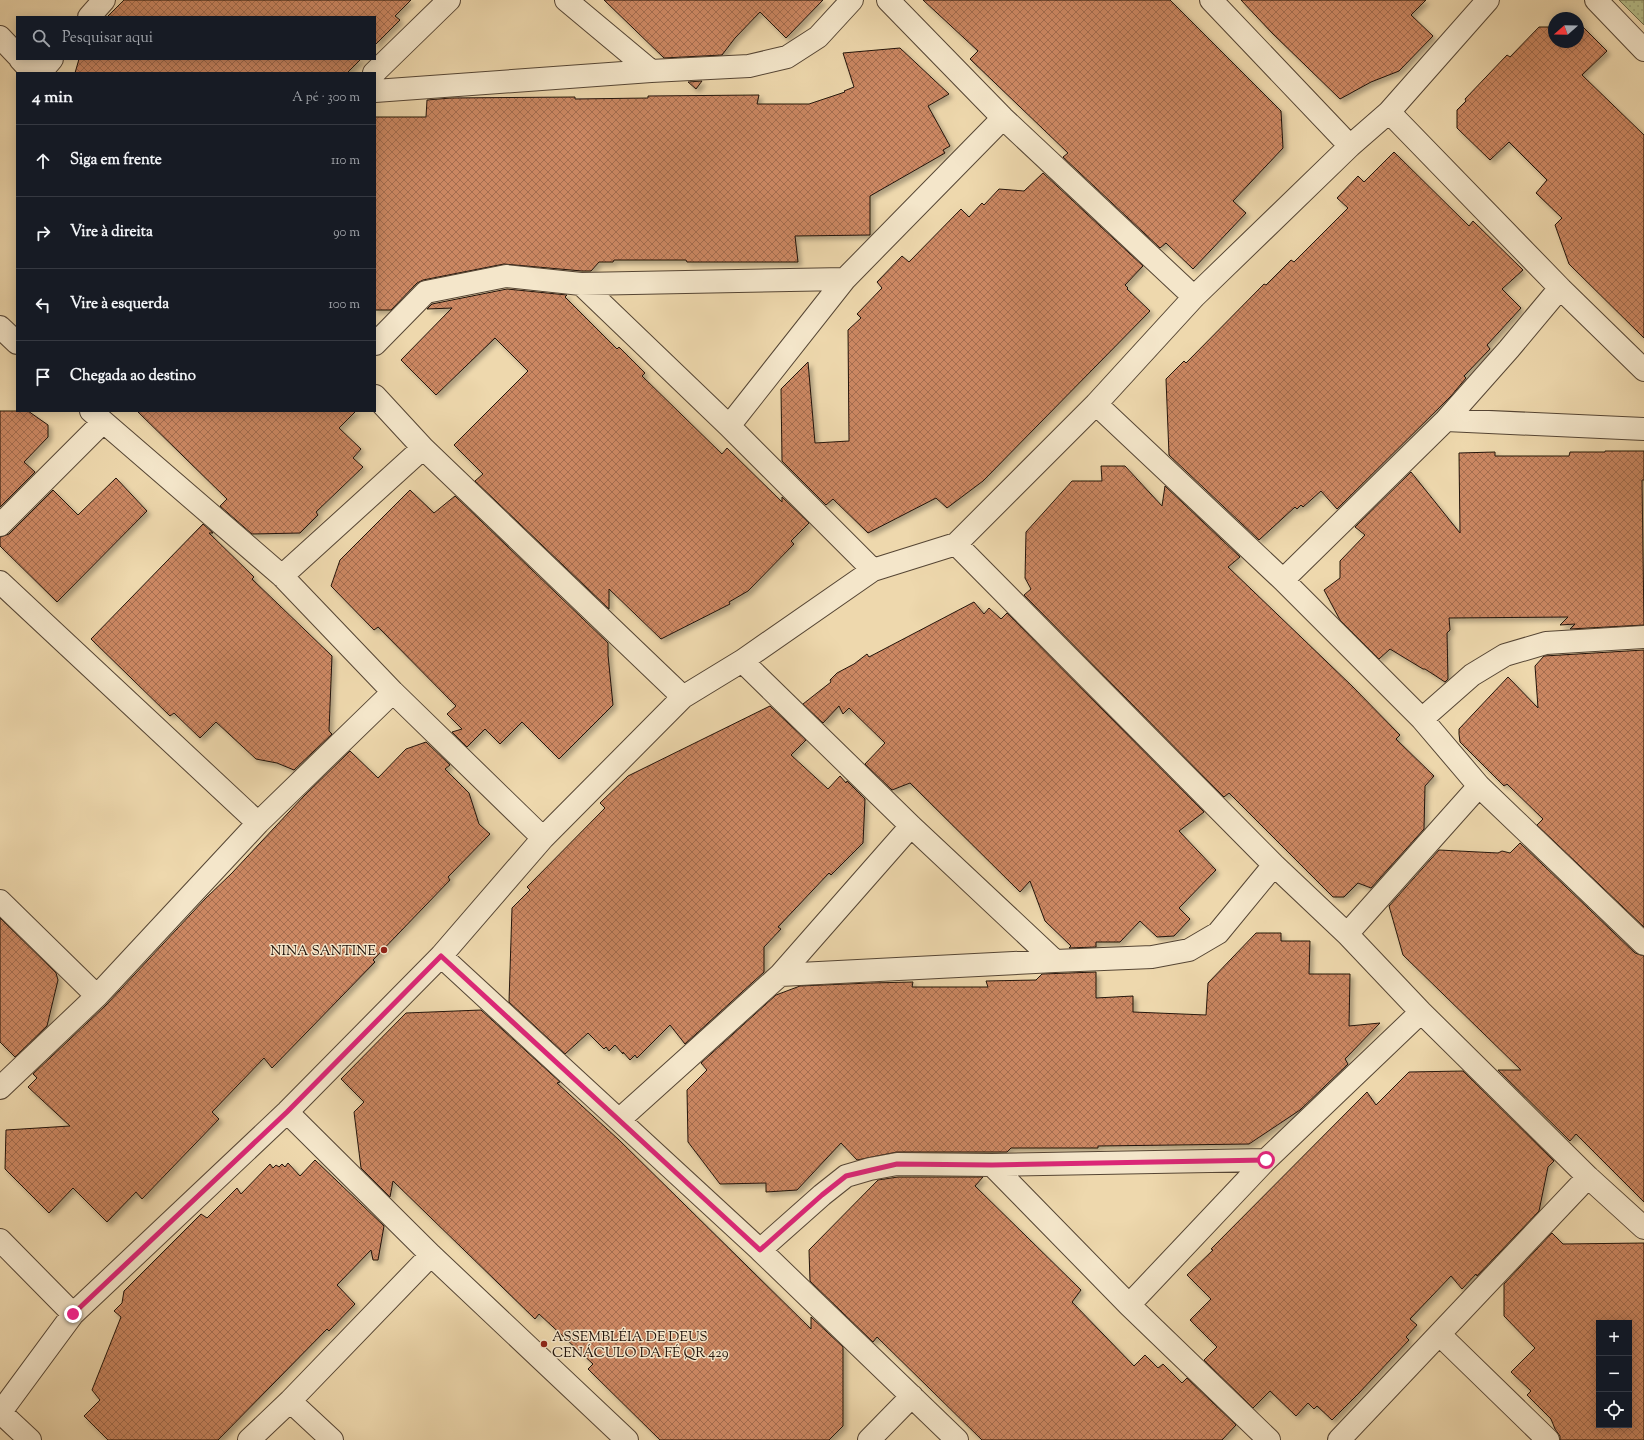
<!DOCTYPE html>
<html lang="pt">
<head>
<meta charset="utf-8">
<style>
  body { margin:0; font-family:"Sorts Mill Goudy",serif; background:#242831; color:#f1f3f6 }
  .controls { position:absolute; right:12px; bottom:12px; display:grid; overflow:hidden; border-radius:0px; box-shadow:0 2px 10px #0003 }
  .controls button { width:36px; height:36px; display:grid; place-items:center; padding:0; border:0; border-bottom:1px solid #363941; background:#171b24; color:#f1f3f6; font:20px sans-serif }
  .compass { position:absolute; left:1548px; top:12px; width:36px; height:36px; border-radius:50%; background:#171b24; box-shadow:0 2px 10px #0003; rotate:250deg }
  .stop { position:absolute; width:12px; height:12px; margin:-9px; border:3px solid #db2777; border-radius:50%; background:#fff }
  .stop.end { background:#db2777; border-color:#fff; box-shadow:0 1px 4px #0008 }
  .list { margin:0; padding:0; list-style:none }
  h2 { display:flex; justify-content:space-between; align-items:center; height:52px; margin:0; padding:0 16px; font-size:17px }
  h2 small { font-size:13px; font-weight:400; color:#9ea1a6 }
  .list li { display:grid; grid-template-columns:26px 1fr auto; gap:12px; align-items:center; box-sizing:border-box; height:72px; padding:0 16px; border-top:1px solid #363941 }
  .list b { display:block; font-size:15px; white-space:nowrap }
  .list em { font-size:13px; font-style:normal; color:#9ea1a6 }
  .icon { flex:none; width:22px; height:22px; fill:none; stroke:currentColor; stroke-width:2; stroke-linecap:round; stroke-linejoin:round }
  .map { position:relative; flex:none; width:1644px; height:1440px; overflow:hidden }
  .search { position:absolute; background:#171b24; box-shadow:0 2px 10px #0003; left:16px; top:16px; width:360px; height:44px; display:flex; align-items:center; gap:10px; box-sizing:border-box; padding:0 14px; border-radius:0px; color:#9ea1a6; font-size:15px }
  .panel { position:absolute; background:#171b24; box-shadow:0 2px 10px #0003; left:16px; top:72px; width:360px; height:340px; border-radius:0px }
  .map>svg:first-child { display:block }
  .park { fill:url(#park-dots); stroke:#6c6a4b }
  .building { fill:url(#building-cross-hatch); stroke:#22140b; fill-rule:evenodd; filter:url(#shadow) }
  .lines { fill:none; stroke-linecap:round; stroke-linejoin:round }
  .street-casing { stroke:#554534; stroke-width:24 }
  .street { stroke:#f4e6ca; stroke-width:22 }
  .route { stroke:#db2777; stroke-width:5 }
  .poi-dot { fill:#8f2418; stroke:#f4e6ca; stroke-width:1.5 }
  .labels { text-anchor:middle; stroke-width:3; stroke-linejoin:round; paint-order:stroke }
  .poi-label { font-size:14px; fill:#22140b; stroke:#f4e6ca; text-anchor:end }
</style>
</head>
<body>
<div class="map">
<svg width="1644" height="1440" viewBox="0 0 1644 1440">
  <defs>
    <pattern id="park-dots" width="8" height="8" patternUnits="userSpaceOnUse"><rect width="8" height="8" fill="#b6bf8b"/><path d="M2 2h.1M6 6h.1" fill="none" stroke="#9ca377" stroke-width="1.8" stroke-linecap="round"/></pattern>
    <pattern id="building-cross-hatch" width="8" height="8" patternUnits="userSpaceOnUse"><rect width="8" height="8" fill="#cb8762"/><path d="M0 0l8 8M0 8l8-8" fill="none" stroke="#a46d4f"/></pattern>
    <filter id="shadow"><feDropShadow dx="3.5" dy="3.5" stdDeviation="2" flood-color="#0004"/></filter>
  </defs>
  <rect width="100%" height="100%" fill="#eed8ad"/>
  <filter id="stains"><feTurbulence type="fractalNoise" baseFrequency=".005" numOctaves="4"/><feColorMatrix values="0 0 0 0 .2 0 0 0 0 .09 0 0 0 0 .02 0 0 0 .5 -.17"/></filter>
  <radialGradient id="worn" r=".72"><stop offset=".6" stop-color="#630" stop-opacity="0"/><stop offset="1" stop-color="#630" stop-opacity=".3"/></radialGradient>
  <path class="park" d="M1619 0H1644V25Z"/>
  <path class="building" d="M124 0H411L395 16 400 20 375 45V17H107Z
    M604 0H823L786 38 760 12 735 38 722 55 664 58Z
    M923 0H1170L1281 111 1283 148 1233 201 1246 213 1193 269 1166 243 1160 248 1063 157 1068 153 970 59 978 51Z
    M1241 0H1426L1411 15 1433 36 1399 71 1371 82 1340 99 1272 33Z
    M1578 26H1582L1607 51 1582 75 1644 135V338L1569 264 1555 225 1562 218 1536 193 1547 180 1509 142 1490 160 1457 128V110L1466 101 1465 99 1507 55 1510 57 1539 27H1554V42H1578Z
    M900 48 949 94 928 106 950 146 943 150 945 153 870 196V235L795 236 798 262H687L686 260H614L613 262H599L591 271H582L504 264 423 280 417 283 391 310H375V117H426L427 100 451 98 575 97V99L648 98V96L759 95 757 104H809L845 92 844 91 854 87 843 53Z
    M79 59H361L347 73H75Z
    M702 81 696 89 688 82Z
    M1394 152 1469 226 1473 221 1523 270 1502 289 1521 308 1487 345 1490 349 1464 376 1466 378 1451 396 1337 509 1321 491 1303 507 1301 505 1297 509 1295 507 1259 540 1169 455 1166 379 1184 361 1186 363 1264 284 1266 285 1291 260 1294 262 1348 208 1337 198 1358 176 1364 182Z
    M1043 173 1143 266 1125 285 1128 288 1127 289 1150 311 983 481 947 508 936 498 868 533 833 499 826 505 782 461 781 389 808 362 815 443 849 441 848 330 861 318 857 314 882 288 877 282 902 256 909 262 961 209 969 217 982 203 984 205 999 189 1024 191Z
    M507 289 567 295 565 297 617 349 619 347 645 373 642 376 722 454 727 448 782 502V497L809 523 791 541 794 544 748 591 729 602 730 604 661 639 609 589V609L475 481 483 474 454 445 528 371 495 338 436 395 401 360 452 308 427 309 432 304Z
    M0 411H28L48 425V437L24 462 35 472 0 507Z
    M137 411H356L339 428 361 449 353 458 363 467 316 512 318 515 300 533 252 534 220 506 227 499Z
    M1605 451H1644V480H1642L1644 625 1570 629 1575 624 1560 625 1568 617 1449 618 1450 630 1447 633 1448 679 1445 682 1425 669H1423L1390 649 1379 659 1340 620 1324 590 1340 578V561L1365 535 1355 527 1411 472 1460 533 1459 453 1495 452V456H1569L1570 452H1605Z
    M1101 466H1125L1162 506 1165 486 1240 557 1228 567 1352 686 1400 735 1396 739 1434 776 1425 786 1424 829 1371 888 1358 883 1344 897H1333L1229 793 1224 797 1024 595 1031 589 1025 578 1026 532 1072 481H1102Z
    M116 478 147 511 57 602 0 546V537L9 534 53 490 78 515Z
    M410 490 434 513 455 496 608 643V655L613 705 559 759 522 722 500 744 485 729 467 747 452 732 462 729 447 714 456 706 378 627 374 630 331 586 340 560Z
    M203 524 213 533H209L254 577 252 579 332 656 329 731 332 734 294 770 277 763 256 759 216 722 200 738 174 713 170 716 91 639Z
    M974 602 984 614 989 608 1001 619 1007 613 1204 812 1179 831 1216 870 1179 908 1190 919 1174 936 1157 937 1140 921 1120 942H1096V947L1069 948 1071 946 1045 921 1030 881 1020 892 910 783 892 790 865 764 885 743 849 708 843 714 839 706 823 723 803 704 831 682 830 680 837 673 854 664 867 654 869 657Z
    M1644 650V927L1537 825 1543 819 1507 784 1504 786 1460 742 1459 734V729L1508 677 1538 708 1535 666 1544 656Z
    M770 706 806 740 791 755 828 789 840 776 846 783 847 781 865 799 863 843 831 875 829 873 778 927 781 929 764 947V972L685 1044 670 1025 637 1058 635 1055 630 1060 623 1052V1054L615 1045 609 1051 606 1047 604 1049 588 1033 565 1054 509 1002 512 908 530 890 527 887 605 808 600 803 628 776Z
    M426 742 450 765 445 769 469 793 479 824 490 834 448 877 450 880 373 960 375 962 272 1068 264 1058 212 1112 219 1119 142 1199 136 1192 107 1222 73 1188 49 1213 5 1169 6 1130 70 1126 28 1087 37 1078 33 1074 106 1005 205 899 232 873 304 796 350 751 378 778 406 749Z
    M1520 843 1635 953 1644 956V1202L1576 1134 1570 1141 1498 1070H1521L1403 955 1389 906 1439 850 1498 853 1502 851 1510 853Z
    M0 918 56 973 58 980 47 1026 15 1057 0 1042Z
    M1256 933H1281V941H1310L1309 974H1350L1349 1026 1380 1023 1345 1059 1348 1064 1300 1110 1249 1144 1098 1146V1148H1011L1007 1152H897L857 1160 841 1143 797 1190 766 1192V1183L720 1184 688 1142 687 1090 707 1070 701 1063 776 995 800 986 870 983 913 982 912 987H988L986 981 1036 980 1042 974 1096 972V998L1133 996V1012L1206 1015 1208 983Z
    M481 1010 560 1082 557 1083 619 1140 811 1329V1317L843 1347V1426L829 1440H660L588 1369 593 1364 539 1314 535 1319 393 1181 390 1197 361 1168 354 1112 364 1102 341 1079 406 1013Z
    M1463 1071 1554 1161 1548 1167 1539 1211 1477 1276 1476 1274 1462 1289 1451 1276 1410 1319 1417 1325 1406 1337 1409 1340 1358 1394 1332 1420 1317 1406 1314 1409 1308 1403 1296 1416 1270 1391 1253 1408 1204 1360 1217 1347 1190 1320 1211 1299 1187 1275 1213 1250 1211 1249 1367 1092 1376 1105 1409 1072Z
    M315 1160 384 1226 378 1260H373L371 1250 337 1285 355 1304 329 1331 327 1329 218 1440H108L84 1416 100 1400 92 1390 121 1317 114 1311 122 1303 124 1291 201 1214 207 1218 237 1188 241 1194 270 1164 273 1168 276 1165 279 1167 282 1164 285 1167 288 1163 300 1176Z
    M898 1177H983L975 1186 1081 1290 1072 1302 1134 1366 1145 1355 1158 1368 1163 1364 1182 1383 1187 1378 1236 1425 1222 1440H982L877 1337 873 1342 810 1281 809 1250 878 1180Z
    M1552 1233 1563 1244 1644 1243V1440H1560V1436L1555 1429 1551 1419 1527 1395 1531 1391 1511 1372 1535 1348 1504 1316V1284ZM1599 1323H1629V1425H1599Z"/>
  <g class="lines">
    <defs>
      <path id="street" d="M566 0 651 71
        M888 0 1003 118 1194 297
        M1211 0 1350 146
        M1596 0 1644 50
        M89 17 104 0
        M0 37 17 55
        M20 59 33 73
        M40 73 52 59
        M374 73 449 0
        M375 91 651 71 749 66 787 57 818 37 852 0
        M1389 112 1560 288 1644 370
        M581 284 729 426 873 570
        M0 327 17 343
        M375 344 426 292 506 276 581 284 845 279 1003 118
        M375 396 423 448 683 697
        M1096 404 1283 580 1422 719 1479 786 1644 944
        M91 411 282 576 393 692 543 838
        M1446 420 1644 429
        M729 426 845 279
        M0 525 103 422
        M956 544 1274 865 1347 934 1421 1012 1588 1177 1644 1228
        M282 576 423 448
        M1283 580 1446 420 1509 349 1560 288
        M0 582 258 823
        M742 661 911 826 1055 961 1152 957 1189 950 1218 933 1274 865
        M1422 719 1472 675 1505 655 1546 643 1644 637
        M0 901 97 996
        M1347 934 1479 786
        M441 956 760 1250 957 1440
        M780 975 1055 961
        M0 1088 97 996 258 823 393 692
        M287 1112 431 1255 627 1440
        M619 1120 780 975 911 826
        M992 1165 1129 1305 1269 1440
        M0 1240 73 1314
        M760 1250 822 1195 846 1176 870 1169 897 1164 992 1165 1266 1160 1421 1012
        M1129 1305 1266 1160
        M1440 1335 1548 1440
        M290 1401 332 1440
        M0 1412 30 1440
        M0 1413 73 1314 287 1112 441 956 543 838 683 697 742 661 873 570 956 544 1096 404 1194 297 1350 146 1389 112 1488 0
        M249 1440 290 1401 431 1255
        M869 1440 912 1396
        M1339 1440 1588 1177"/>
    </defs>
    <use href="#street" class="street-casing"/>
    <use href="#street" class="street"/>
  </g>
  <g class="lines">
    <path class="route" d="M73 1314 287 1112 441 956 760 1250 822 1195 846 1176 897 1164 992 1165 1266 1160"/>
  </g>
  <g class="poi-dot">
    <circle cx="384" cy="950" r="4"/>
    <circle cx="544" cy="1344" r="4"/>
  </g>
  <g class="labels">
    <g class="poi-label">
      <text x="376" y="955">NINA SANTINE</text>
      <text x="552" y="1341" text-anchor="start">ASSEMBLÉIA DE DEUS<tspan x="552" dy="16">CENÁCULO DA FÉ QR 429</tspan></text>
    </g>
  </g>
  <rect width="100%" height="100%" filter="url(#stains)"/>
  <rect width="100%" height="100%" fill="url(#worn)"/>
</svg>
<div class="controls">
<button>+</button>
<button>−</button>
<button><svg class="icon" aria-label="locate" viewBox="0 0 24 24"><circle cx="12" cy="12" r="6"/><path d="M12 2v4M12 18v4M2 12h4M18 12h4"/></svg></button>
</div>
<svg class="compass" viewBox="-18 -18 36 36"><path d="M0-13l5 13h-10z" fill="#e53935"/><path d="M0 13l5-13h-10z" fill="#9ea1a6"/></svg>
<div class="stop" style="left:1266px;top:1160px"></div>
<div class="stop end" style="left:73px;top:1314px"></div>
<div class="search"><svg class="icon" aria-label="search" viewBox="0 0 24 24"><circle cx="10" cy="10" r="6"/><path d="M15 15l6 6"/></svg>Pesquisar aqui</div>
<section class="panel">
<h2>4 min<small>A pé · 300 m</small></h2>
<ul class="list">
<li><svg class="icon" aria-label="ahead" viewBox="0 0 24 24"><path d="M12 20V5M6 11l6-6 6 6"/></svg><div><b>Siga em frente</b></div><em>110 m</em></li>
<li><svg class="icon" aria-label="right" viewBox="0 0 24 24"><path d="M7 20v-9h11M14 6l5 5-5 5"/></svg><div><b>Vire à direita</b></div><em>90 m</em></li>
<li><svg class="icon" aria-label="left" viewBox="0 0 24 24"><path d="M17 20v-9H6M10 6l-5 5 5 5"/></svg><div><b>Vire à esquerda</b></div><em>100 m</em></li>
<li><svg class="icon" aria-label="arrive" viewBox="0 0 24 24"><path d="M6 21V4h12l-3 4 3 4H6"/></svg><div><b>Chegada ao destino</b></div></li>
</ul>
</section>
</div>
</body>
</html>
